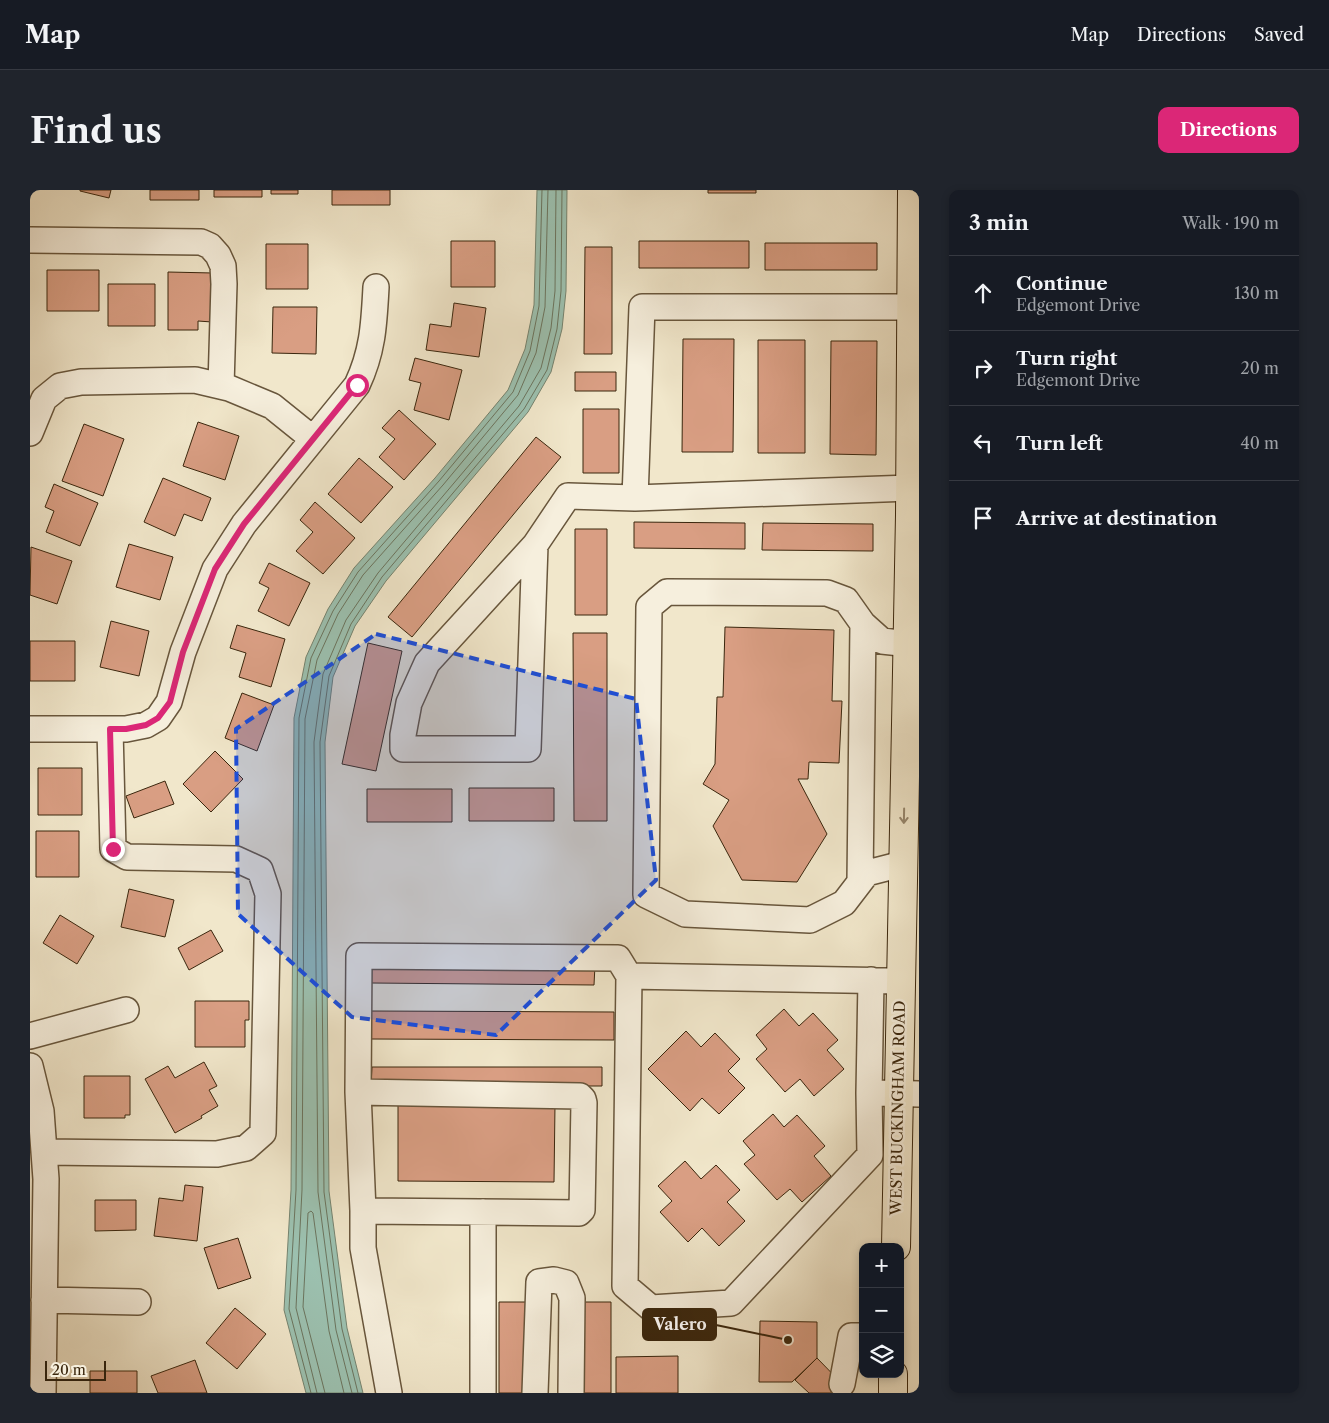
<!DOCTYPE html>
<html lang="en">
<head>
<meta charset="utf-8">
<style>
  body { margin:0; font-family:"Libre Caslon Text",serif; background:#20242c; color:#f1f3f6 }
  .controls { position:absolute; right:15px; bottom:15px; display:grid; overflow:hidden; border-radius:10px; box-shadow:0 2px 8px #0003 }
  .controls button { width:45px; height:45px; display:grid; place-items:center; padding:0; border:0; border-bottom:1px solid #363941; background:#171b24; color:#f1f3f6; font:25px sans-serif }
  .scale { position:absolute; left:15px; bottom:12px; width:61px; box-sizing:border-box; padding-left:5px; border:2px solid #3a260d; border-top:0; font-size:14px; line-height:18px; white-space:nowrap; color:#3a260d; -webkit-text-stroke:4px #f6efdd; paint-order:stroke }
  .stop { position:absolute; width:15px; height:15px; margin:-11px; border:4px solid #db2777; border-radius:50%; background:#fff }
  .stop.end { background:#db2777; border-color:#fff; box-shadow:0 1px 5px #0008 }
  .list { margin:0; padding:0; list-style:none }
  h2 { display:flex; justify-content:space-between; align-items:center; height:65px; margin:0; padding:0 20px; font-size:21px }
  h2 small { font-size:16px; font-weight:400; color:#9ea1a6 }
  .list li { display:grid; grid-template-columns:32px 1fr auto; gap:15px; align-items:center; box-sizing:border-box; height:75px; padding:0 20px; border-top:1px solid #363941 }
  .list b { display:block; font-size:19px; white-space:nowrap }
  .list p { margin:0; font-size:16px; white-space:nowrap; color:#9ea1a6 }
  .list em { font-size:16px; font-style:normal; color:#9ea1a6 }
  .icon { flex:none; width:28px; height:28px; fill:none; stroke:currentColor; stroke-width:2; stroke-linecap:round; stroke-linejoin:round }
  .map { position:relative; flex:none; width:889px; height:1203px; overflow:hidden; border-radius:10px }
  header { display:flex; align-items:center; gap:30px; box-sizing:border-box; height:70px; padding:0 25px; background:#171b24; border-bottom:1px solid #363941 }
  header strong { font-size:24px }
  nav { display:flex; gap:28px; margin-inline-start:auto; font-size:18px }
  .intro { display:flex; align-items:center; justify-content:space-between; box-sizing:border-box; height:120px; padding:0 30px }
  h1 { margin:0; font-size:35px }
  .button { padding:12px 22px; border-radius:10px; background:#db2777; color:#fff; font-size:18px; font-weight:700 }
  main { display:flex; gap:30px; padding:0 30px }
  aside { flex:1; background:#171b24; border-radius:10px; box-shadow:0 2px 8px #0003 }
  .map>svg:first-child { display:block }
  .water { fill:#9cc1b0; stroke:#75836f }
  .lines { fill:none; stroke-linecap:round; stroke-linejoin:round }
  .shore { stroke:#6b745e; stroke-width:1 }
  .building { fill:#d99e83; stroke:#3a260d }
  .minor-casing { stroke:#68563c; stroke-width:28 }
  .major-casing { stroke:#3a260d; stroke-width:30 }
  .minor { stroke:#f6efdd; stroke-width:25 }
  .major { stroke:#f1e7cb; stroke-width:28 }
  .oneway { stroke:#96866c }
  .route { stroke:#db2777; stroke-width:6 }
  .marked { fill:#1d4ed8; fill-opacity:0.2; stroke:#1d4ed8; stroke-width:4; stroke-dasharray:10 6; stroke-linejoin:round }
  .labels { text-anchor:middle; stroke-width:5; stroke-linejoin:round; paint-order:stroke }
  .street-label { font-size:15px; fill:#3a260d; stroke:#f6efdd }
  .leader { fill:none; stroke:#3a260d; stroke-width:2 }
  .callout-dot { fill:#3a260d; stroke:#f6efdd; stroke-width:2 }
  .callout { fill:#3a260d; stroke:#3a260d; stroke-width:2 }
  .callout-label { font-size:16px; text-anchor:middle; font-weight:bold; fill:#fff }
</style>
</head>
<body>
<header>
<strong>Map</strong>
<nav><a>Map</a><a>Directions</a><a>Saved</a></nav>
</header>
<div class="intro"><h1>Find us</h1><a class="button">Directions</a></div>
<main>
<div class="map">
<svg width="889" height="1203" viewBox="0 0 889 1203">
  <rect width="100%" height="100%" fill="#f1e7cb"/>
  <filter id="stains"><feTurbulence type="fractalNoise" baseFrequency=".004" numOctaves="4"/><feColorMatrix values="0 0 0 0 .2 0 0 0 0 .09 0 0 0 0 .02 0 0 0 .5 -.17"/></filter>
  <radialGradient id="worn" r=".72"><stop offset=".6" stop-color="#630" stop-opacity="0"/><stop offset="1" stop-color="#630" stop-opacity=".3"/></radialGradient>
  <path class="water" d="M507 0H537L536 101 532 139 521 182 498 222 356 391 325 436 303 487 295 552 299 1001 317 1138 333 1203H276L254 1120 261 1000 264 528 276 467 298 419 324 378 405 288 478 200 495 159 504 115Z"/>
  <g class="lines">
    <path class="shore" d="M281 1203 259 1119 266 1000 269 528 281 468 303 421 328 382 409 291 483 202 500 161 509 116 512 0
      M287 1203 266 1118 272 1000 275 529 287 470 308 424 333 385 413 295 488 205 506 163 515 117 518 0
      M295 1203 273 1117 278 1023 281 1021 283 1023 299 1141 314 1203
      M322 1203 306 1140 288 1002 284 552 293 484 316 430 348 383 489 216 511 178 521 138 525 101 526 0
      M328 1203 312 1139 294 1002 290 552 299 486 321 434 352 387 494 219 517 180 527 139 531 101 532 0"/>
  </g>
  <path class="building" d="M50 0H81L79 8 50 1Z
    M120 0H169V10H120Z
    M184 0H232V7H184Z
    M241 0H268V4H241Z
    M302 0H360V15H302Z
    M678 0H726V3H678Z
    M421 51H465V97H421Z
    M609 51H719V78H609Z
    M735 53H847V80H735Z
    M236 54H278V99H236Z
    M555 57H582V164H554Z
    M17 80H69V121H17Z
    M138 82 183 83 182 132 168 131V140H138Z
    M78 94H125V136H78Z
    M424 113 456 118 449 167 396 160 400 134 421 137Z
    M243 117H287L286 164 242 163Z
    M653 149H704L703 262H652Z
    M728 150H775V263H728Z
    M801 151H847L846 265 800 264Z
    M385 168 432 180 419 230 384 220 391 193 379 190Z
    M545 182H586V201H545Z
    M553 219H589V283H553Z
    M369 220 406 254 374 290 349 267 365 249 352 238Z
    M168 232 209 246 195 290 153 276Z
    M54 234 94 249 73 306 32 291Z
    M506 247 531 267 382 447 358 427Z
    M329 268 363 297 331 333 298 304Z
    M133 288 181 308 172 331 154 324 145 346 114 332Z
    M24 294 68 313 50 356 16 342 24 321 15 317Z
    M285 312 325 348 293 384 266 361 283 342 270 330Z
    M604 332 715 333V359L604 358Z
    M733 333 843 334V361L732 360Z
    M545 339H577V425H545Z
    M99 354 143 367 130 410 86 397Z
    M1 357 42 371 27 414 0 405Z
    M239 373 280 393 259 436 228 421 239 398 229 393Z
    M81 431 119 441 109 486 70 477Z
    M207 435 255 449 241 497 209 487 216 463 200 458Z
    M695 437 804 440 802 511H812L809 573 779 572 778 589H768L797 644 767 692 712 690 683 636 699 610 673 594 685 574 687 507H693Z
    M543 443H577V631H544Z
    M0 451H45V491H0Z
    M338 453 372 461 346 581 312 574Z
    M212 503 244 515 227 561 195 548Z
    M185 561 213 589 181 622 153 594Z
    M8 578H52V625H8Z
    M135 591 144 614 104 628 96 606Z
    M439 598H524V631H439Z
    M337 599H422V632H337Z
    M6 641H49V687H6Z
    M99 699 144 710 135 747 91 737Z
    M30 725 64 746 47 774 13 753Z
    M181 740 193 761 159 780 148 758Z
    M341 774 565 775 564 795 341 793Z
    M165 811H219V830H215V857H165Z
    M754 819 769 836 783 823 808 850 797 860 814 879 784 906 770 889 755 902 726 869 737 859 726 845Z
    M341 821 584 822V850L341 849Z
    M656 841 671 857 685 843 710 869 698 881 715 898 689 924 672 908 660 921 618 879Z
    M174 872 187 896 179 900 188 916 171 926 172 928 145 943 115 889 138 876 145 888Z
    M342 877H572V896H341Z
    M54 886H100V925H95V928H54Z
    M368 914 525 915 524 992 368 991Z
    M743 924 754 937 767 925 795 956 784 966 801 986 772 1012 760 999 747 1010 714 974 725 965 713 951Z
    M655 971 671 989 686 975 710 1000 697 1012 715 1031 689 1056 672 1038 658 1052 630 1022 642 1011 628 996Z
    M155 995 173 997 167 1051 124 1046 129 1008 153 1011Z
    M65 1010H106V1040L65 1041Z
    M208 1048 221 1088 188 1099 174 1058Z
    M469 1112H499V1203H469Z
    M551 1112H581V1203H551Z
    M205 1118 236 1144 207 1179 176 1153Z
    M730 1131 787 1132V1168L762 1192H729Z
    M648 1166V1203H586V1167Z
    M787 1168 821 1203H779L765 1190Z
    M165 1170 177 1203H128L121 1186Z
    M60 1181H107V1203H60Z"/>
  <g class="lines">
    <defs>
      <path id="minor" d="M0 50 171 52 180 56 188 65 193 76 194 94 191 196
        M0 243 14 209 30 196 51 192 165 190 199 198 242 216 283 249
        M605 308 612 117H889
        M505 355 498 559H373V545L379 513 397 473Z
        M505 355 538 306 605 308 880 298
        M0 539H96L116 535 128 528 139 512 153 462 185 379 214 334 327 195C343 161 344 134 346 97
        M872 674 837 683 814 713 780 730 655 724 616 705 619 417 637 402 797 403 816 410 833 434 852 451 889 455
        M830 692 833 434
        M599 786 595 1096 621 1118 701 1113 840 965 839 903 841 790
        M0 846 96 820
        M0 876 11 921 16 989 13 1203
        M328 902 550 906 553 909 554 913 552 1020 549 1023 333 1021 328 902 329 766 588 768 599 786 870 791
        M849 903 889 904
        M14 962 187 964 216 958 233 943 238 704 230 680 206 669 97 667 83 659 80 539
        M333 1021V1058L359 1203
        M453 1022V1203
        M14 1110 108 1112
        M812 1194 821 1146H833
        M505 1203 509 1092 524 1090 536 1093 542 1108 541 1203"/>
      <path id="major" d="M866 1057 880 325 882 0
        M863 1203V1184"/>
    </defs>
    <use href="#minor" class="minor-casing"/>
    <use href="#major" class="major-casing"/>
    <use href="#minor" class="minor"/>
    <use href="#major" class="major"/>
  </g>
  <defs><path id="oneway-shaft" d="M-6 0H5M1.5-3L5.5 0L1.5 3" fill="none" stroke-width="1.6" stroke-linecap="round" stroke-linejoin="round" transform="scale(1.25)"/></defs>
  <use class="oneway" href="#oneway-shaft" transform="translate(874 626) rotate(91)"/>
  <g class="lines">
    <path class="route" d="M83 659 80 539H96L116 535 128 528 140 512 153 462 185 379 214 334 327 195"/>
  </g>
  <path class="marked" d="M346 444 606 509 626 690 466 845 322 827 208 724 206 539Z"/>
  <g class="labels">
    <g class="street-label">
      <text transform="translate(868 918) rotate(-89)" y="5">WEST BUCKINGHAM ROAD</text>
    </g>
  </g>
  <path class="leader" d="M758 1150L686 1135"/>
  <circle class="callout-dot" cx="758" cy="1150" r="5"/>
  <rect class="callout" x="613" y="1119" width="73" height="31" rx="5"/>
  <g class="callout-label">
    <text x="650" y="1140">Valero</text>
  </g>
  <rect width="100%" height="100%" filter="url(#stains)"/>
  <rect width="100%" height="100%" fill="url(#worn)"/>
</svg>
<div class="controls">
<button>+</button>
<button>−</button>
<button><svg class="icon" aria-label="layers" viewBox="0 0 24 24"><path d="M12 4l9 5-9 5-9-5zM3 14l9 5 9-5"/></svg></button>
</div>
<div class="scale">20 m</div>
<div class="stop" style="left:327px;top:195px"></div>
<div class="stop end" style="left:83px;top:659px"></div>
</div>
<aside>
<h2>3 min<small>Walk · 190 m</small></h2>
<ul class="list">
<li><svg class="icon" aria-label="ahead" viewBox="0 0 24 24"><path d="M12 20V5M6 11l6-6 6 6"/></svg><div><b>Continue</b><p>Edgemont Drive</p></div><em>130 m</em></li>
<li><svg class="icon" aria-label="right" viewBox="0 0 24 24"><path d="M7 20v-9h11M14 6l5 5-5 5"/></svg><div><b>Turn right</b><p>Edgemont Drive</p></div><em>20 m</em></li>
<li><svg class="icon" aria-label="left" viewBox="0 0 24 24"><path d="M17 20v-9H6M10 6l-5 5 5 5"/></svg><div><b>Turn left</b></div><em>40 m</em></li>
<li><svg class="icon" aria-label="arrive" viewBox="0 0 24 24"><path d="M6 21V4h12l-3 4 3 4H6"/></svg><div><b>Arrive at destination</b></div></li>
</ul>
</aside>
</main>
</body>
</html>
